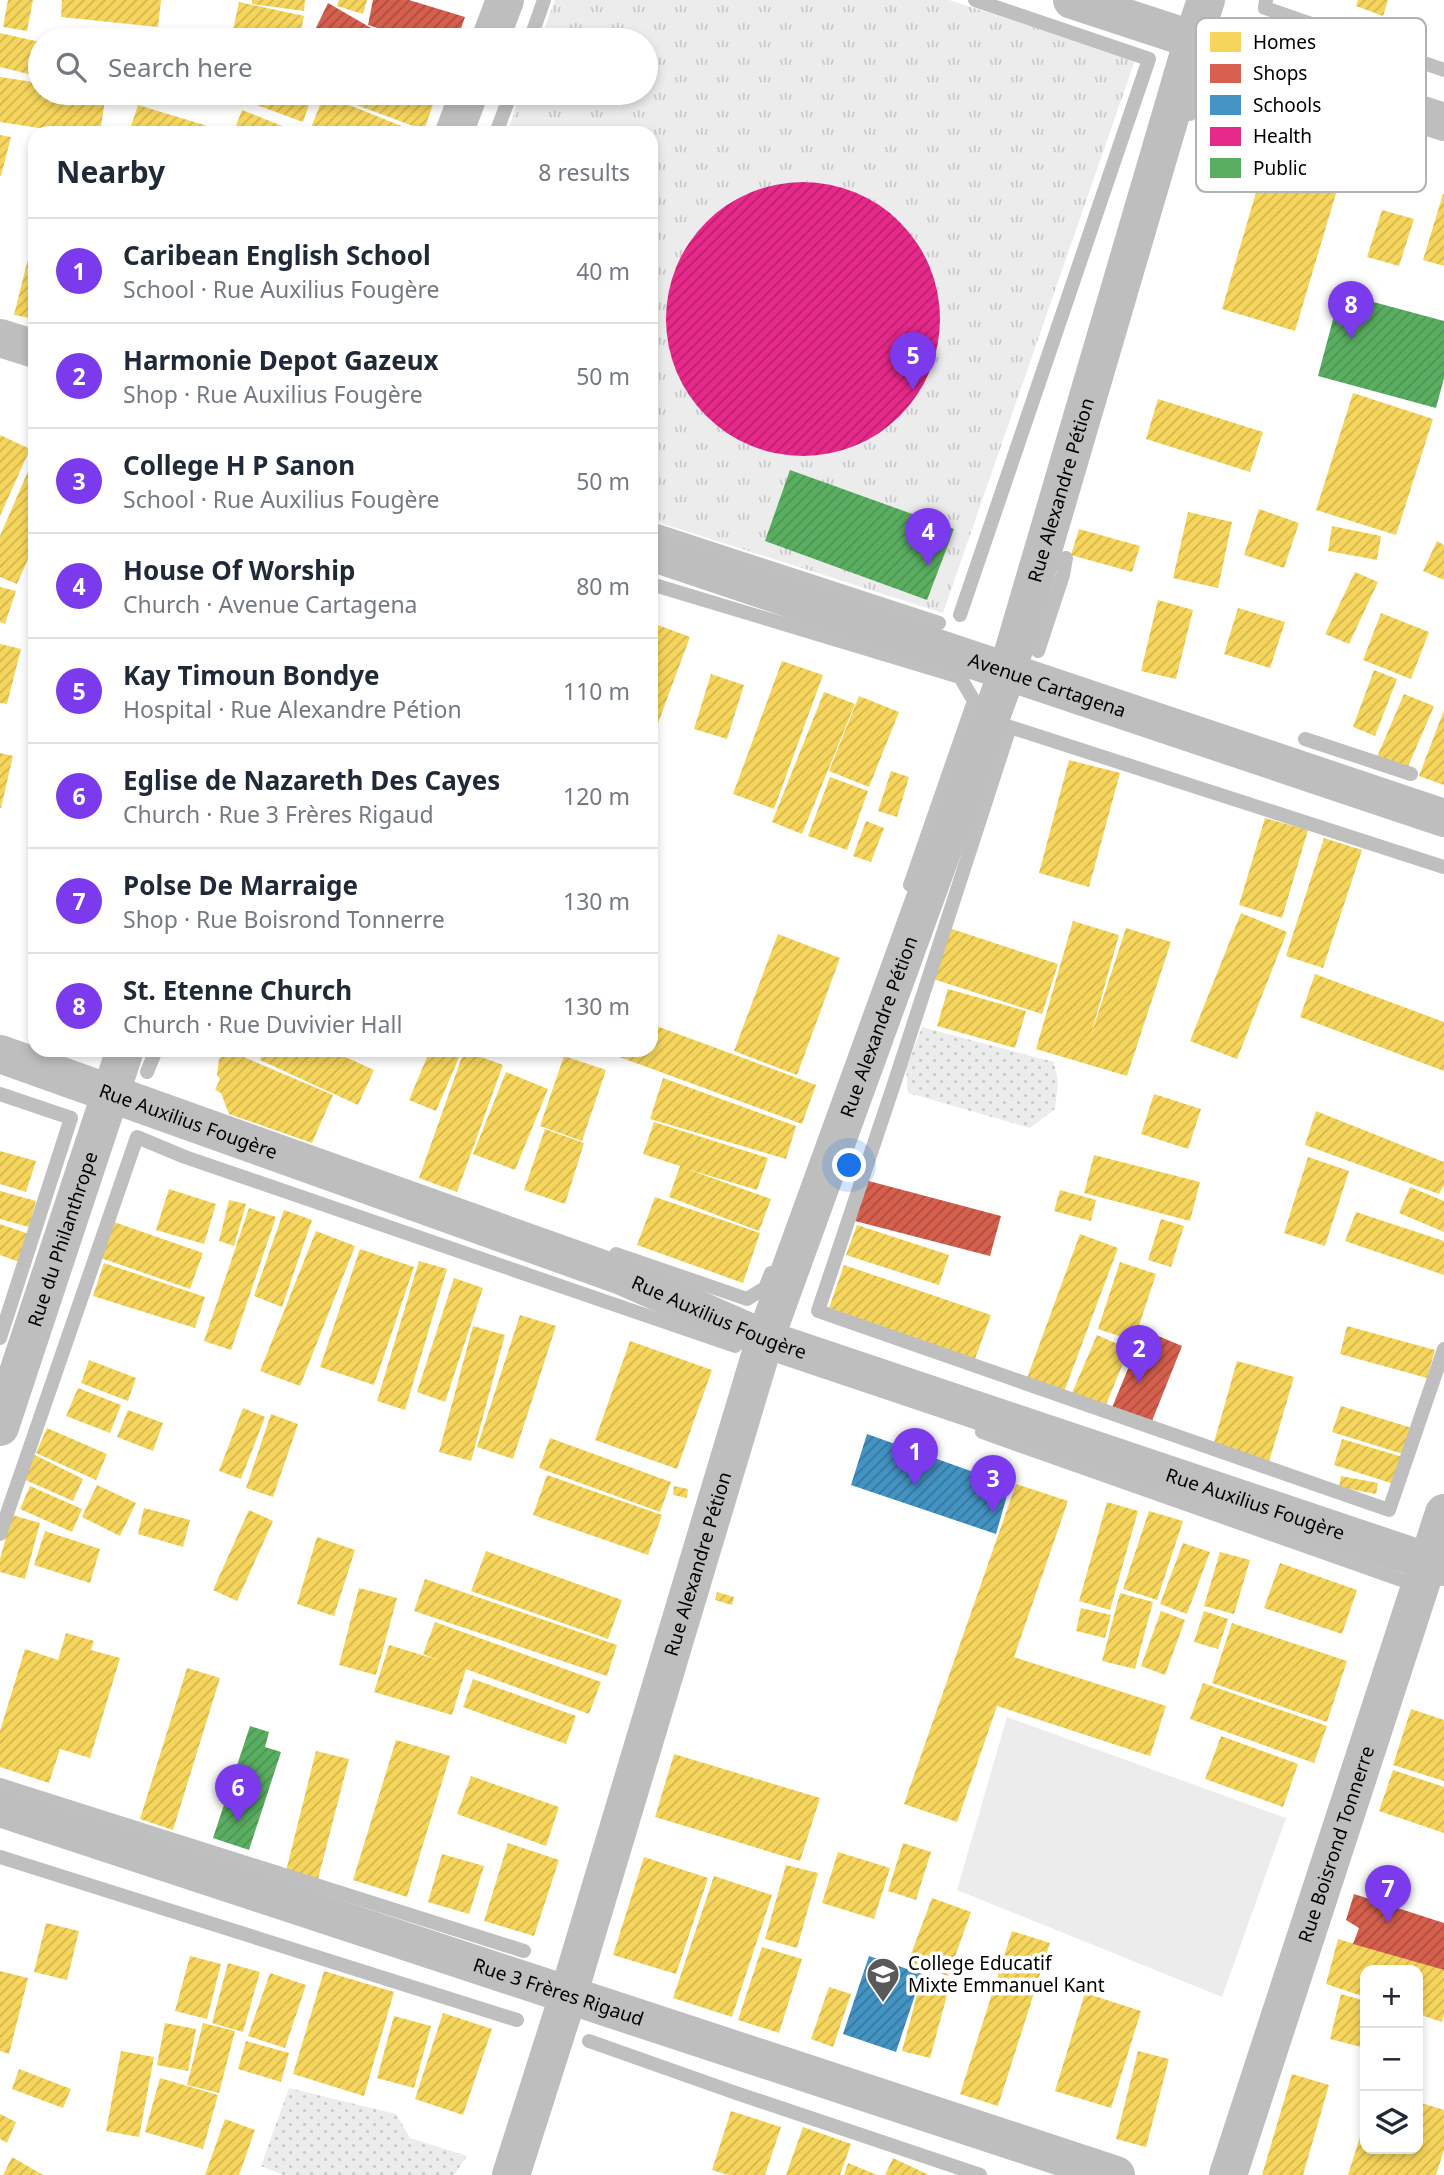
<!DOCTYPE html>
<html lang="en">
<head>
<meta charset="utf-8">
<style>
  body { margin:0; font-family:"Noto Sans",sans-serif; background:#f6f6f7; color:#1f2937 }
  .controls { position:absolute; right:21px; bottom:21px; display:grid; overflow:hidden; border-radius:14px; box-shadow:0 4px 10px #0003 }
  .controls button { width:63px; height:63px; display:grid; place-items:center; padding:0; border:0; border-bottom:2px solid #e0e1e3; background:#fff; color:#1f2937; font:35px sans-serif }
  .you { position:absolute; left:850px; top:1166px; width:24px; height:24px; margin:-18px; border:5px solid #fff; border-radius:50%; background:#1a73e8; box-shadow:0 0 0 10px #1a73e833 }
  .badge { display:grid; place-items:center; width:46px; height:46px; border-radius:50%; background:#7c3aed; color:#fff; font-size:23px; font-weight:700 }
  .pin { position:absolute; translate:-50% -58px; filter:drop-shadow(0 2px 4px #0008) }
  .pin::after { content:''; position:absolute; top:37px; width:24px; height:21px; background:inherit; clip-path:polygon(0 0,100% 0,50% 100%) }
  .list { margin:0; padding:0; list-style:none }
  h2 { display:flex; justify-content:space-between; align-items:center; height:91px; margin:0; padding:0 28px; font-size:30px }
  h2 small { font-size:23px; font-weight:400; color:#747a83 }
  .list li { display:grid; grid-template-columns:46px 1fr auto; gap:21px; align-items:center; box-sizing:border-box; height:105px; padding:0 28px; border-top:2px solid #e0e1e3 }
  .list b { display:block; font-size:26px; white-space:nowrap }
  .list p { margin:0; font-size:23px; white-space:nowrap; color:#747a83 }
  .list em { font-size:23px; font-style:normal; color:#747a83 }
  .icon { flex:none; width:38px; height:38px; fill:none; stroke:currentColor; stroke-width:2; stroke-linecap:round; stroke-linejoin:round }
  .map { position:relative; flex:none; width:1444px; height:2175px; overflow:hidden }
  .search { position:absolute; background:#fff; box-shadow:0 4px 10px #0003; left:28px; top:28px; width:630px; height:77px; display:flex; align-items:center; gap:18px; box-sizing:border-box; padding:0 24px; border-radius:38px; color:#747a83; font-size:26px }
  .panel { position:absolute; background:#fff; box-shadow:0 4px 10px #0003; left:28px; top:126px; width:630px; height:931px; border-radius:21px }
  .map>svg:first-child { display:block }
  .grass { fill:url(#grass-dots) }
  .park { fill:url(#park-tufts) }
  .pitch { fill:#ececec }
  .homes { fill:url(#homes-hatch) }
  .shops { fill:url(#shops-hatch) }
  .schools { fill:url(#schools-hatch) }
  .health { fill:url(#health-hatch) }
  .public { fill:url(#public-hatch) }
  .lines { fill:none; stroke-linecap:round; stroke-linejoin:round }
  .stream { stroke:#bfbfbf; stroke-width:14 }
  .minor { stroke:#bebebe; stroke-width:38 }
  .labels { text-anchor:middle; stroke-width:7; stroke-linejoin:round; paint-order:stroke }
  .street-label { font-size:19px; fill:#000; stroke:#fff }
  .poi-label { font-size:19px; fill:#000; stroke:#fff; text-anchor:start }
  .key { fill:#fff; stroke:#b2b2b2; stroke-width:2 }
  .key-label { font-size:19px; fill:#000 }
</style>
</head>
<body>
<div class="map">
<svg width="1444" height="2175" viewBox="0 0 1444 2175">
  <defs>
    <pattern id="grass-dots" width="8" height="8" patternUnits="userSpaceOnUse" patternTransform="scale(1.75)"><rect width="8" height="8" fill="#ececec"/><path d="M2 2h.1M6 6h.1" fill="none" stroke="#c9c9c9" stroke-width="1.8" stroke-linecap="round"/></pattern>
    <pattern id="park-tufts" width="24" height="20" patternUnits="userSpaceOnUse" patternTransform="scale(1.75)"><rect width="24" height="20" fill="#ececec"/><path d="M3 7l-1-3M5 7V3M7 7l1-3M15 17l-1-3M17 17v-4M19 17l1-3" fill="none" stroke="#c9c9c9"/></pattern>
    <pattern id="homes-hatch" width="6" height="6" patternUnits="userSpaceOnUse" patternTransform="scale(1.75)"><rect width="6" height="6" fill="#f6d55c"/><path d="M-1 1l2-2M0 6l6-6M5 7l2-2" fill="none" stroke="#d1b54e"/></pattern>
    <pattern id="shops-hatch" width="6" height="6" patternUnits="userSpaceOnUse" patternTransform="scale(1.75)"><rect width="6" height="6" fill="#d6604d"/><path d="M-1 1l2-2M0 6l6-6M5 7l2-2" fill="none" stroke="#ab4d3e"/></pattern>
    <pattern id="schools-hatch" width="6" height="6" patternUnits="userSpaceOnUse" patternTransform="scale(1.75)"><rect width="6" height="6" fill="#4393c3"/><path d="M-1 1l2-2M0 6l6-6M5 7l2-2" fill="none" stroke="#36769c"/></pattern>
    <pattern id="health-hatch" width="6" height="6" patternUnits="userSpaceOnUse" patternTransform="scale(1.75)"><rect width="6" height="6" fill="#e7298a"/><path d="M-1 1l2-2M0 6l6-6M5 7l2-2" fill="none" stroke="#b9216e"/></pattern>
    <pattern id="public-hatch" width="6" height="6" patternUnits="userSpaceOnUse" patternTransform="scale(1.75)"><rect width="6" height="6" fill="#5aae61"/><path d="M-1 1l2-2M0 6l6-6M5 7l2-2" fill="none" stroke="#4c9452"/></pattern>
  </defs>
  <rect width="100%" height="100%" fill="#fff"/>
  <path class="grass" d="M922 1027 1054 1062 1058 1082 1055 1109 1030 1128 908 1093 906 1068Z
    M289 2088 396 2114 410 2138 467 2156 454 2175H283L261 2166Z"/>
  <path class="park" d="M555 0H949L1135 60 943 613 651 520V133H507L521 93H646V40H540Z"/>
  <path class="pitch" d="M1007 1717 1286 1818 1222 1997 957 1890Z"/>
  <path class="homes" d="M8 0H33L27 31 3 27Z
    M62 0H161L158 27 61 17Z
    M252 0H305L304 11 252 4Z
    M339 0H367L363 14 337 6Z
    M1358 0H1388L1383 16 1356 6Z
    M239 2 304 16 299 40H279L233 30Z
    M221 30 245 40H216Z
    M69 32 100 39V40H68Z
    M0 33 40 42V77L0 67Z
    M0 77 40 83V93H106L100 133H72L0 122Z
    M249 93H313L303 122 246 101Z
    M346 93H418L435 99 424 130 343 100Z
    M324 95 419 133H318L310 130Z
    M138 105 214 128 213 133 129 132Z
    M242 110 300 133H240L234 131Z
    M0 135 11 137 1 176H0Z
    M1263 168 1337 190 1295 331 1222 309Z
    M1443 194H1444V266L1423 260Z
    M1382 210 1414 219 1399 266 1367 257Z
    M32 243 35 244V319L14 315Z
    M1353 393 1433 419 1396 535 1316 510Z
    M1158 399 1263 432 1250 472 1146 439Z
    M0 435 30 449 0 516Z
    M32 462 35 463V543L17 584 0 577V536Z
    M1259 509 1299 523 1284 568 1244 555Z
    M1188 512 1232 522 1218 588 1173 578Z
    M1332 526 1381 536 1377 560 1328 551Z
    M1079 529 1140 546 1132 572 1071 555Z
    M1437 541 1444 545V580L1423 571Z
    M1355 572 1378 582 1349 644 1325 634Z
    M0 587 16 591 5 624 0 622Z
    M1158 600 1193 610 1176 679 1141 671Z
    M1238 608 1285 622 1270 668 1224 654Z
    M1381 613 1429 632 1411 679 1363 660Z
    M655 624 690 637 651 742V633Z
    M0 644 21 649 7 704 0 703Z
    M782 661 823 675 774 809 733 794Z
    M1374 670 1397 679 1375 736 1353 727Z
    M711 674 744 685 727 739 694 729Z
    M824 692 855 704 802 834 772 822Z
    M1404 694 1434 706 1407 769 1377 757Z
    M859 696 899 712 869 787 829 771Z
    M1444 710V785L1419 776Z
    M0 753 13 756 1 808H0Z
    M1069 760 1120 773 1089 887 1039 873Z
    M891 771 909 777 897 817 878 811Z
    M830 777 868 791 847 850 808 836Z
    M1265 818 1308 830 1282 918 1239 905Z
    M866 821 884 828 871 862 853 856Z
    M1324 838 1362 850 1323 968 1286 956Z
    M1241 913 1287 932 1237 1059 1190 1041Z
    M1073 921 1119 935 1090 1038 1126 928 1171 942 1127 1076 1036 1049Z
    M949 928 1058 964 1042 1014 933 979Z
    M778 934 840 958 797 1075 734 1051Z
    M1315 974 1444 1022V1071L1300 1017Z
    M948 989 1026 1011 1015 1048 937 1026Z
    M651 1024 816 1085 802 1124 614 1055 616 1050H651Z
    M227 1050 333 1095 312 1143 229 1114 221 1093 215 1090 220 1079 217 1075 219 1059Z
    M264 1050H330L374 1070 358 1105 260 1060Z
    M430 1050H450L460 1055 436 1111 409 1100Z
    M464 1051 503 1065 457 1192 419 1178Z
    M564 1056 606 1070 582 1141 540 1126Z
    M506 1072 548 1089 515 1170 473 1154Z
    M663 1078 796 1126 786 1159 650 1119Z
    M1154 1094 1201 1109 1188 1149 1141 1134Z
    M1316 1111 1444 1162V1185L1439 1194 1305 1145Z
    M654 1122 768 1158 757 1190 687 1169 771 1199 759 1231 669 1197 680 1166 643 1154Z
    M545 1129 584 1143 565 1204 524 1190Z
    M0 1151 36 1161 26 1192 0 1184Z
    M1094 1155 1200 1182 1190 1221 1084 1193Z
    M1308 1157 1349 1171 1325 1246 1284 1233Z
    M1410 1187 1444 1201V1232L1399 1213Z
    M169 1189 216 1204 204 1244 156 1230Z
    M1060 1190 1096 1200 1091 1221 1054 1211Z
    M0 1191 36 1201 29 1227 0 1219Z
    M655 1197 760 1233 743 1283 637 1245Z
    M229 1200 246 1204 234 1246 219 1241Z
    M249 1208 276 1217 231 1350 204 1341Z
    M284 1210 312 1220 282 1307 254 1296Z
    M1356 1212 1444 1241V1275L1345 1241Z
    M1161 1219 1184 1226 1171 1267 1148 1260Z
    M114 1222 203 1253 190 1289 101 1258Z
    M0 1224 29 1234 19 1262 0 1255Z
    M857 1225 949 1255 939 1285 846 1255Z
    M316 1231 355 1246 300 1386 260 1371Z
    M1080 1234 1118 1248 1064 1392 1027 1378Z
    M360 1249 414 1267 374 1385 320 1367Z
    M419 1261 447 1269 405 1410 377 1401Z
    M1120 1262 1156 1274 1134 1341 1098 1329Z
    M104 1263 205 1297 195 1328 93 1296Z
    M844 1265 991 1315 975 1359 829 1308Z
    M454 1278 483 1288 445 1402 417 1392Z
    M520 1315 556 1326 513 1459 477 1447Z
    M473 1326 505 1335 471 1461 439 1452Z
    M1347 1326 1435 1350 1427 1378 1340 1354Z
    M1097 1335 1129 1349 1105 1407 1072 1393Z
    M630 1341 712 1370 677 1469 595 1440Z
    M89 1360 136 1378 128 1401 81 1383Z
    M1237 1361 1294 1377 1269 1462 1213 1446Z
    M78 1388 121 1405 110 1433 66 1416Z
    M1341 1406 1412 1428 1403 1454 1332 1432Z
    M243 1408 265 1417 241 1479 219 1471Z
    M128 1410 163 1423 153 1451 117 1437Z
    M271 1414 298 1424 273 1497 246 1488Z
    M47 1428 107 1454 96 1480 36 1453Z
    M550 1438 671 1482 660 1512 539 1468Z
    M1342 1439 1403 1457 1394 1484 1334 1465Z
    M35 1455 83 1479 73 1501 23 1479Z
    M547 1475 662 1515 648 1555 533 1515Z
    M1341 1476 1378 1483 1376 1494 1339 1487Z
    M1016 1484 1068 1501 1014 1657 1166 1706 1150 1756 997 1706 957 1822 904 1804Z
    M97 1485 136 1503 120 1536 82 1517Z
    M30 1486 82 1509 72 1532 20 1509Z
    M674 1486 688 1489 687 1498 673 1495Z
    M1107 1502 1138 1511 1110 1610 1079 1601Z
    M144 1508 190 1520 183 1547 138 1534Z
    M249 1510 273 1521 237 1601 213 1590Z
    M1149 1511 1183 1521 1157 1600 1123 1589Z
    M12 1515 40 1523 25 1579 0 1572V1559Z
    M45 1531 100 1549 90 1583 34 1565Z
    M317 1537 355 1550 334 1616 297 1604Z
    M1183 1543 1210 1552 1187 1614 1160 1604Z
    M486 1551 622 1600 608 1639 471 1591Z
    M1220 1552 1250 1560 1234 1614 1204 1606Z
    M1280 1563 1357 1590 1342 1634 1264 1608Z
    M425 1579 617 1645 607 1676 414 1611Z
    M359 1588 397 1598 376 1675 339 1665Z
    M717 1592 734 1597 732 1605 715 1600Z
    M1120 1593 1153 1602 1135 1669 1102 1661Z
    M1081 1608 1111 1615 1105 1638 1076 1631Z
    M1161 1611 1185 1620 1165 1675 1141 1666Z
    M1204 1611 1228 1619 1218 1649 1194 1642Z
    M435 1622 601 1682 589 1714 466 1669 452 1715 374 1692 389 1645 438 1660 423 1654Z
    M1232 1623 1347 1661 1327 1722 1212 1683Z
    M66 1633 94 1641 91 1650 120 1658 90 1758 60 1749 49 1783 0 1767V1731L25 1649 58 1660Z
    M187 1668 220 1678 173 1830 140 1819Z
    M473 1679 576 1716 566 1744 463 1707Z
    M1203 1683 1327 1726 1314 1763 1190 1719Z
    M1411 1709 1444 1720V1781L1393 1765Z
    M1221 1736 1298 1764 1283 1807 1205 1779Z
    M396 1740 450 1756 407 1897 353 1880Z
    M316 1751 349 1759 318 1879 286 1871Z
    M674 1754 820 1798 800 1861 655 1817Z
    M1393 1770 1444 1787V1833L1379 1811Z
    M471 1776 559 1807 546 1846 457 1814Z
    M508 1843 559 1860 534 1936 484 1921Z
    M903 1843 931 1852 916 1900 888 1891Z
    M838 1852 890 1868 874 1919 822 1903Z
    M442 1854 484 1866 469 1914 428 1902Z
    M644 1857 708 1878 676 1974 613 1955Z
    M786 1865 818 1873 797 1948 765 1939Z
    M714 1876 772 1895 732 2017 673 1998Z
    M932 1898 971 1912 948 1976 908 1962Z
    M46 1923 79 1931 67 1980 34 1972Z
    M1012 1931 1050 1943 998 2106 960 2094Z
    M1338 1939 1444 1970V2015L1442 2022 1418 2014V1970H1365V1997L1326 1984Z
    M762 1947 802 1959 779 2033 738 2020Z
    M190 1956 221 1964 207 2019 175 2011Z
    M228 1963 260 1972 243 2032 212 2023Z
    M0 1971 28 1978 9 2054 0 2051Z
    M324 1971 394 1992 364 2096 293 2074Z
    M270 1973 306 1985 285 2048 248 2036Z
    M921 1980 949 1988 930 2058 902 2051Z
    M829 1987 851 1994 833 2047 811 2039Z
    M1085 1993 1141 2011 1111 2108 1055 2091Z
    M1341 1994 1365 2001V2048L1330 2039Z
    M443 2013 492 2029 463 2115 415 2099Z
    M394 2016 431 2026 414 2088 377 2078Z
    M165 2023 196 2029 188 2071 157 2065Z
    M203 2023 235 2031 219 2093 187 2085Z
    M246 2041 289 2053 281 2082 238 2069Z
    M121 2051 154 2057 139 2137 106 2131Z
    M1138 2051 1169 2059 1146 2147 1116 2139Z
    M19 2069 71 2089 63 2108 12 2089Z
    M1292 2074 1329 2085 1303 2175H1262Z
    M160 2078 218 2095 203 2149 145 2132Z
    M1418 2102 1444 2110V2150L1436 2175H1348L1365 2121V2149H1418Z
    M731 2111 781 2127 765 2175H728L712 2170Z
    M0 2114 16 2122 7 2143 0 2139Z
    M225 2119 255 2130 239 2175H205Z
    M803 2127 851 2144 840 2175H786Z
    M12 2157 43 2175H3Z
    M893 2158 929 2175H885Z
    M848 2163 877 2175H844Z"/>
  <path class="shops" d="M373 0H409L465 17 457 40H415L368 25Z
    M328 3 378 32 407 40H320L312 36Z
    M865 1180 1001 1216 990 1256 855 1221Z
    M1144 1330 1182 1346 1150 1426 1111 1410Z
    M1354 1894 1444 1923V1970L1353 1944 1359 1928 1346 1920Z"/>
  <path class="schools" d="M867 1434 1010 1485 996 1534 851 1485Z
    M869 1956 922 1974 896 2052 843 2034Z"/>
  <path class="health" d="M666 319a137 137 0 1 1 274 0a137 137 0 1 1-274 0Z"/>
  <path class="public" d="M1340 293 1444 321V378L1436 408 1318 376Z
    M790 470 954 529 927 600 765 541Z
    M250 1726 269 1732 265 1747 281 1752 249 1850 213 1838Z"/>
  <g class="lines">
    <path class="stream" d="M1266 0 1265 8 1444 70
      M530 40 544 0
      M1190 114 1213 47
      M496 133 511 93
      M651 529 939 623
      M651 584 960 677 974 701 910 885
      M960 615 1149 59 975 0
      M1038 651 1063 575 1066 558
      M1305 739 1411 774
      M1444 867 1010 727 895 1081 818 1311 1389 1510 1444 1349
      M147 1072 156 1050
      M0 1094 71 1118 0 1338
      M616 1254 747 1299 765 1288 771 1273
      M982 1432 1407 1582
      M0 1534 137 1137 185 1157 735 1346
      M0 1785 524 1951
      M0 1857 517 2020
      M589 2041 736 2093 980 2175"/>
    <g class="minor">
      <path d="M1072 0 1444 122"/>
      <path d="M490 40 505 0"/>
      <path d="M454 133 469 93"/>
      <path d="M0 338 35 349"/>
      <path id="s1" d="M651 552 1444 818"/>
      <path id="s2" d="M0 1054 622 1276 765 1339 1444 1567"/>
      <path id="s3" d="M0 1427 125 1050"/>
      <path id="s4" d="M0 1808 1116 2175"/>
      <path id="s5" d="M511 2175 568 1996 765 1339 1007 673 1193 39 1206 0"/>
      <path id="s6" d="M1228 2175 1444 1513"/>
    </g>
  </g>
  <defs>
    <symbol id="school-pin" viewBox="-11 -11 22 30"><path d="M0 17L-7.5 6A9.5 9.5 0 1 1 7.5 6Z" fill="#595959" stroke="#fff"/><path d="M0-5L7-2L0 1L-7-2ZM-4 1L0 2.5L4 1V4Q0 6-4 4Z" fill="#fff"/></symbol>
  </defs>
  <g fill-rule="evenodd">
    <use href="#school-pin" x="864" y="1955" width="38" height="52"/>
  </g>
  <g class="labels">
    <g class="street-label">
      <text dy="7" stroke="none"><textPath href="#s5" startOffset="1773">Rue Alexandre Pétion</textPath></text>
      <text dy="7" stroke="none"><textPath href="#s1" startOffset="418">Avenue Cartagena</textPath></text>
      <text dy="7" stroke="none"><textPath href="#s5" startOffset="1206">Rue Alexandre Pétion</textPath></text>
      <text dy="7" stroke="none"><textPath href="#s2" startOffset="200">Rue Auxilius Fougère</textPath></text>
      <text dy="7" stroke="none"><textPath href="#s3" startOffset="198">Rue du Philanthrope</textPath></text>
      <text dy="7" stroke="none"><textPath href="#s2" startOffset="766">Rue Auxilius Fougère</textPath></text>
      <text dy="7" stroke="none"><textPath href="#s2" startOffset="1334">Rue Auxilius Fougère</textPath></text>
      <text dy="7" stroke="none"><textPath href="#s5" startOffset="639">Rue Alexandre Pétion</textPath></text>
      <text dy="7" stroke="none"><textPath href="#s6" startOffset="348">Rue Boisrond Tonnerre</textPath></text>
      <text dy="7" stroke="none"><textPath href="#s4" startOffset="588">Rue 3 Frères Rigaud</textPath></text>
    </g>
    <g class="poi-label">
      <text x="908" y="1970">College Educatif<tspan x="908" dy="22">Mixte Emmanuel Kant</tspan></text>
    </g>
  </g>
  <rect x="1196" y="18" width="230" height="174" rx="10" class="key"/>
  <rect x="1210" y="32" width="31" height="20" fill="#f6d55c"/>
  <rect x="1210" y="64" width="31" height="19" fill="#d6604d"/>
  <rect x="1210" y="95" width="31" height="20" fill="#4393c3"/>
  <rect x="1210" y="127" width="31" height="19" fill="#e7298a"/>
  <rect x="1210" y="158" width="31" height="20" fill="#5aae61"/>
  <g class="key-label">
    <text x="1253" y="49">Homes</text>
    <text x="1253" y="80">Shops</text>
    <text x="1253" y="112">Schools</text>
    <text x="1253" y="143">Health</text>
    <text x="1253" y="175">Public</text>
  </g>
</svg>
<div class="controls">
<button>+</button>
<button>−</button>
<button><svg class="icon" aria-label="layers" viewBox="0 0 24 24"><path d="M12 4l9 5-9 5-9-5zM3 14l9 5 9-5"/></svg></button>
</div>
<div class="you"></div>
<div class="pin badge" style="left:915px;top:1486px">1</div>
<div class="pin badge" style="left:1139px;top:1383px">2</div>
<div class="pin badge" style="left:993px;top:1513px">3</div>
<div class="pin badge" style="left:928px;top:566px">4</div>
<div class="pin badge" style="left:913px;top:390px">5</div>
<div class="pin badge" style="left:238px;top:1822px">6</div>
<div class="pin badge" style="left:1388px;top:1923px">7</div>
<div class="pin badge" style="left:1351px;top:339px">8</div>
<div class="search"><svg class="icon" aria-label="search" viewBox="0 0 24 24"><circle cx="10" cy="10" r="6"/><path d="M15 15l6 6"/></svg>Search here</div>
<section class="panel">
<h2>Nearby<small>8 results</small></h2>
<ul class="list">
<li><span class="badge">1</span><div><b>Caribean English School</b><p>School · Rue Auxilius Fougère</p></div><em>40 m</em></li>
<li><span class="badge">2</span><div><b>Harmonie Depot Gazeux</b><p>Shop · Rue Auxilius Fougère</p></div><em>50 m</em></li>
<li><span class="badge">3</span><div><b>College H P Sanon</b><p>School · Rue Auxilius Fougère</p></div><em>50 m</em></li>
<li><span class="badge">4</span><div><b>House Of Worship</b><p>Church · Avenue Cartagena</p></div><em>80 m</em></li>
<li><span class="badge">5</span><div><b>Kay Timoun Bondye</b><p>Hospital · Rue Alexandre Pétion</p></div><em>110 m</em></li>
<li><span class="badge">6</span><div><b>Eglise de Nazareth Des Cayes</b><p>Church · Rue 3 Frères Rigaud</p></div><em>120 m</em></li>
<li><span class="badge">7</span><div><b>Polse De Marraige</b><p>Shop · Rue Boisrond Tonnerre</p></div><em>130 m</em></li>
<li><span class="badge">8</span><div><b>St. Etenne Church</b><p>Church · Rue Duvivier Hall</p></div><em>130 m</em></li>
</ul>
</section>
</div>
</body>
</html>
